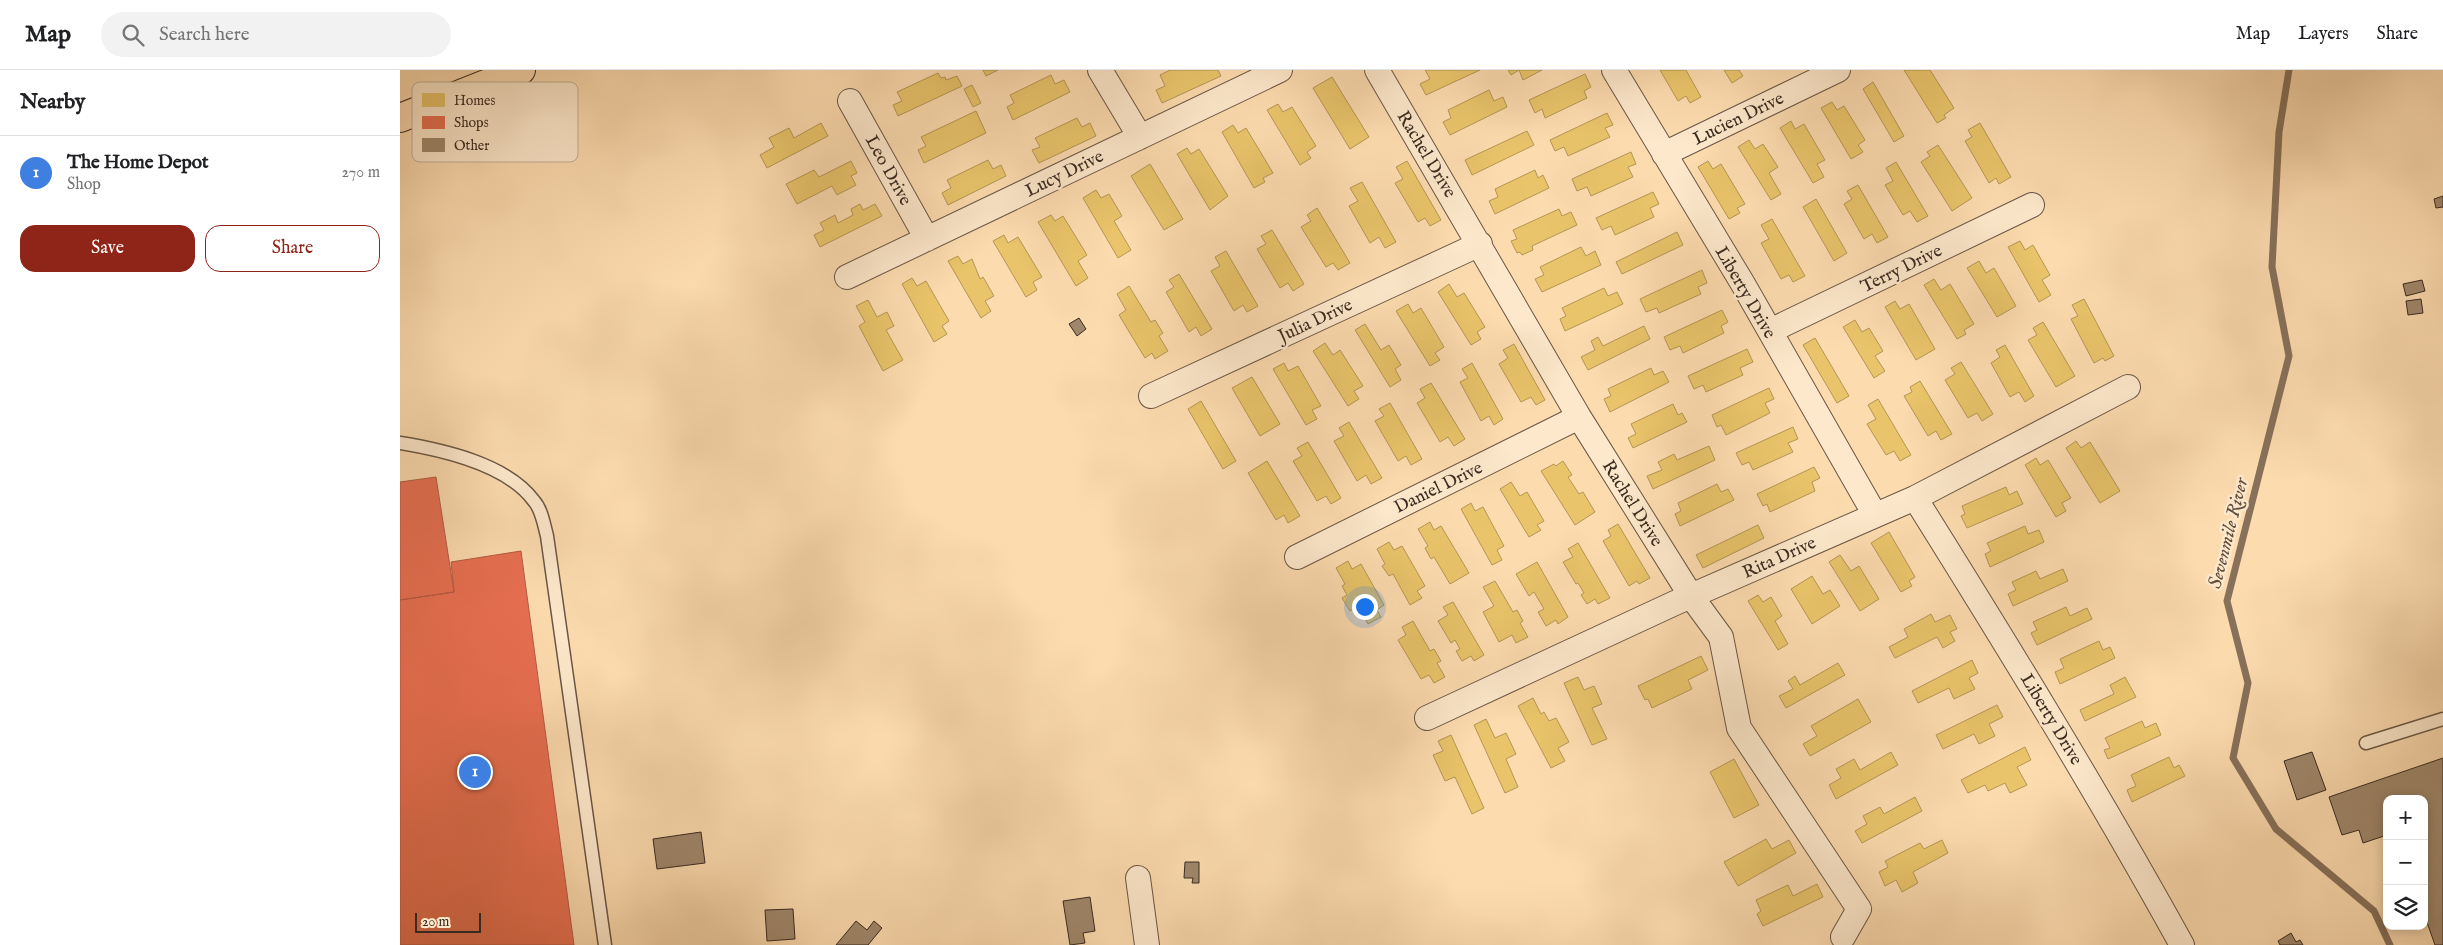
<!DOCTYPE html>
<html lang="en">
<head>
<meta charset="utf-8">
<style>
  body { margin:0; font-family:"IM FELL English",serif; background:#f2f2f2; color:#202124 }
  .controls { position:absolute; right:15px; bottom:15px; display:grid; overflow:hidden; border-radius:10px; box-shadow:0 2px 12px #0003 }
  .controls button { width:45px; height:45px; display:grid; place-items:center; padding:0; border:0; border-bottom:1px solid #e0e0e0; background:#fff; color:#202124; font:25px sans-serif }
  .scale { position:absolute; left:15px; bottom:12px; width:66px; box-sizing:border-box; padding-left:5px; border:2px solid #3a2b22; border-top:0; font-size:14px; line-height:18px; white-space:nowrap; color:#3a2b22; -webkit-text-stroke:4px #fde8cb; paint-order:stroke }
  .you { position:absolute; left:964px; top:536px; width:18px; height:18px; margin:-12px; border:4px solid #fff; border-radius:50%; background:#1a73e8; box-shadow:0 0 0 8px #1a73e833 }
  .badge { display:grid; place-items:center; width:32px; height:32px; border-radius:50%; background:#8f2418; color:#fff; font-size:16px; font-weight:700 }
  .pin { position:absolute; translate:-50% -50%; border:2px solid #fff; box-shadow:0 1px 5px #0006 }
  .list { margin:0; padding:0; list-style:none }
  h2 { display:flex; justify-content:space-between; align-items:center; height:65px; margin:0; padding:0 20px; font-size:21px }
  h2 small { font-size:16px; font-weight:400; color:#757577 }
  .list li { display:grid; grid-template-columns:32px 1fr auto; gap:15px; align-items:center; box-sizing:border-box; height:75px; padding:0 20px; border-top:1px solid #e0e0e0 }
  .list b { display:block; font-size:19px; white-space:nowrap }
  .list p { margin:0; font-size:16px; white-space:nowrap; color:#757577 }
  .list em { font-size:16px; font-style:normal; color:#757577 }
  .actions { display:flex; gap:10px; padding:15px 20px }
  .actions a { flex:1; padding:11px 0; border:1px solid #8f2418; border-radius:15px; text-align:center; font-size:18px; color:#8f2418 }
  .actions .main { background:#8f2418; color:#fff }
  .icon { flex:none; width:28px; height:28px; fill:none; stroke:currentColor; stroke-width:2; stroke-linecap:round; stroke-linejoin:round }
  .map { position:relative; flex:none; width:2043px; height:875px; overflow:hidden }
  header { display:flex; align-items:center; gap:30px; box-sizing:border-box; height:70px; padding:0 25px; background:#fff; border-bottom:1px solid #e0e0e0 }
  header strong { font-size:24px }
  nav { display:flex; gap:28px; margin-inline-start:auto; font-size:18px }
  .search { width:350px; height:45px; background:#f2f2f2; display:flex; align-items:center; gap:12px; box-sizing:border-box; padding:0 18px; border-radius:28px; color:#757577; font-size:19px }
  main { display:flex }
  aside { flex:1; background:#fff }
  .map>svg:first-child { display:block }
  .homes { fill:#e9c46a; stroke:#b49654 }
  .shops { fill:#e76f51; stroke:#b35b43 }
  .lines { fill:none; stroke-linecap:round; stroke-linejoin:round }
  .stream { stroke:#87715a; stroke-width:7 }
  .building { fill:#9f876b; stroke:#3a2b22 }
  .lane-casing { stroke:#6a5745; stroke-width:15 }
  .street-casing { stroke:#6a5745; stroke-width:26 }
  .highway-casing { stroke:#3a2b22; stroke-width:30 }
  .lane { stroke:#fde8cb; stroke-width:12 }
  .street { stroke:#fde8cb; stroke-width:24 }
  .highway { stroke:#fcdbaf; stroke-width:28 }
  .labels { text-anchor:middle; stroke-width:5; stroke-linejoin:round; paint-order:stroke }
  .street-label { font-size:18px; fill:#3a2b22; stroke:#fde8cb }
  .water-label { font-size:19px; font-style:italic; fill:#604e3e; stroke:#fde8cb }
  .key { fill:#fde8cb; stroke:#c2af98; stroke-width:1 }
  .key-label { font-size:14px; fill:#3a2b22 }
</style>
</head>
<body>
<header>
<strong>Map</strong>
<div class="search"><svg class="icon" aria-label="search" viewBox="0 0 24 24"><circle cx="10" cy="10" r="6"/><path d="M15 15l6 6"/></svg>Search here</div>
<nav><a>Map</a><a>Layers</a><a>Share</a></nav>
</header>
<main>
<aside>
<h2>Nearby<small></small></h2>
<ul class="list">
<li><span class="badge" style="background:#3f7fe0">1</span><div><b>The Home Depot</b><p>Shop</p></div><em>270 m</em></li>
</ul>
<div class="actions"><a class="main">Save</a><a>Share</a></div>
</aside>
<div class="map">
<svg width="2043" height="875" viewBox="0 0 2043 875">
  <rect width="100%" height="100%" fill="#fcdbaf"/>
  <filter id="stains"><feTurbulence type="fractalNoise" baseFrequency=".004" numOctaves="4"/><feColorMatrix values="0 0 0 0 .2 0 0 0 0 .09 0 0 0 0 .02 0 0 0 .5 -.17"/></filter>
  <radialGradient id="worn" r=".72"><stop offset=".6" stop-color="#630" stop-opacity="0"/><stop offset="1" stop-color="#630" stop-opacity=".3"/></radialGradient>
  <path class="homes" d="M583 0H598L586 6Z
    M770 0H818L821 6 762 33 756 20 765 16 760 5Z
    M1025 0H1080L1026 25 1020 14 1030 9Z
    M1108 0H1142L1123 10 1119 0 1111 5Z
    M1260 0H1286L1301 27 1290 33 1286 26 1278 31Z
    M1324 0H1339L1343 6 1332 13Z
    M1504 0H1530L1554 38 1544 45 1546 48 1537 53Z
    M538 3 541 8 545 7 546 10 557 6 562 16 498 46 493 35 502 31 497 22Z
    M1185 4 1191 17 1184 21 1187 28 1145 48 1142 39 1135 43 1129 30Z
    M651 5 655 14 664 10 670 22 613 50 607 37 614 33 610 25Z
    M932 7 969 67 950 79 913 18Z
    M1473 12 1504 66 1494 72 1463 19Z
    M572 15 581 33 573 37 564 19Z
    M1089 20 1094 31 1103 27 1107 37 1050 65 1043 52 1051 48 1048 40Z
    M1432 32 1437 40 1444 36 1465 70 1458 75 1463 82 1451 89 1421 38Z
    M878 34 883 42 892 37 916 76 907 82 911 88 900 95 867 40Z
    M576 41 586 63 524 93 518 80 526 76 521 67Z
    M1207 43 1213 55 1205 58 1210 67 1168 86 1164 77 1155 81 1150 70Z
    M677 48 682 57 690 53 696 66 639 93 632 80 640 77 635 68Z
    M1391 51 1395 59 1404 54 1425 90 1417 94 1424 107 1413 113 1380 58Z
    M421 53 428 66 367 98 360 85 374 77 369 68 389 58 394 68Z
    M1580 53 1611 107 1599 114 1596 108 1589 113 1565 71 1572 67 1568 60Z
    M833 55 838 63 846 58 873 103 863 108 865 112 854 118 822 62Z
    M1127 61 1134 75 1072 105 1065 90Z
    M1349 70 1355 79 1363 74 1378 97 1369 103 1381 124 1371 130 1338 77Z
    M1538 75 1572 128 1552 141 1521 92 1530 86 1527 82Z
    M787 78 791 84 799 79 828 126 810 140 777 84Z
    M1231 82 1236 94 1228 97 1233 107 1191 126 1187 117 1177 121 1172 109Z
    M588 90 593 99 601 95 606 106 548 135 542 123 551 118 547 110Z
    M451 91 457 103 451 106 456 115 437 125 432 116 397 134 386 114 414 100 419 107Z
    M1007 91 1041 150 1030 156 1025 148 1018 152 995 113 1003 109 996 97Z
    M1308 91 1313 99 1321 94 1345 134 1337 138 1340 143 1329 149 1298 97Z
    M1496 92 1528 146 1517 152 1510 141 1503 145 1485 115 1493 111 1486 98Z
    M750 94 783 149 764 160 731 106Z
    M1135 100 1138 108 1143 105 1149 118 1095 144 1089 131 1098 127 1095 119Z
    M962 112 996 172 985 178 979 167 970 173 949 136 958 131 950 118Z
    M1458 115 1488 167 1477 173 1472 164 1464 169 1444 134 1452 129 1447 121Z
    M696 120 701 128 709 124 722 146 714 151 731 180 718 188 683 128Z
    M1253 122 1259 134 1250 138 1254 147 1215 165 1211 156 1202 160 1196 148Z
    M1416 129 1447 183 1434 191 1403 137Z
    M460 134 463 140 475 134 482 146 420 177 414 165 424 160 420 153 435 145 438 153 453 145 451 139Z
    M917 138 950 193 938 200 933 193 926 197 901 157 911 151 907 145Z
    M1159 139 1162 146 1171 142 1177 155 1132 176 1133 180 1122 185 1120 182 1117 183 1111 171 1117 169 1113 160Z
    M651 145 655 151 663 146 687 185 678 191 688 208 676 216 638 152Z
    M1372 149 1405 206 1393 212 1389 205 1381 209 1361 173 1369 169 1361 155Z
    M872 160 904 214 893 221 888 213 880 218 857 179 866 174 861 166Z
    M1277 162 1283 175 1222 204 1216 192Z
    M604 165 608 173 618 167 642 207 633 212 637 220 626 227 593 171Z
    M1620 171 1625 180 1633 175 1650 205 1642 210 1651 225 1639 232 1608 177Z
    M1181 177 1186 186 1195 181 1201 195 1142 222 1135 209 1144 205 1140 197Z
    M826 181 858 236 847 242 843 235 834 241 811 201 820 196 815 187Z
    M558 186 563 194 572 189 580 209 583 207 594 226 585 231 591 241 581 248 548 191Z
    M1579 191 1586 203 1594 198 1616 236 1597 247 1567 198Z
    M1302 200 1307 213 1298 217 1301 224 1259 243 1257 238 1246 242 1240 229Z
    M779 204 812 259 801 266 796 257 789 262 766 222 774 217 769 210Z
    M512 208 517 216 526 211 549 251 542 256 547 264 534 272 502 214Z
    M1534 209 1541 220 1550 214 1574 254 1564 260 1566 264 1557 269 1524 215Z
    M1049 214 1057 227 1064 223 1085 257 1077 262 1081 269 1071 275 1038 222Z
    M729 216 751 252 755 250 763 263 759 266 768 281 755 289 752 283 745 288 719 245 726 240 717 224Z
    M1204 218 1208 226 1217 222 1223 234 1165 261 1160 249 1166 246 1162 238Z
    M1684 229 1714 286 1705 291 1703 288 1694 293 1671 249 1678 246 1672 235Z
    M468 230 477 247 487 242 494 256 486 260 503 290 483 301 459 256 465 252 456 236Z
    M1495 231 1500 239 1509 234 1535 279 1516 290 1485 237Z
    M1008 234 1013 243 1021 238 1044 277 1035 283 1040 290 1030 296 996 241Z
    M1322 240 1328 252 1321 256 1324 263 1283 283 1280 276 1270 280 1264 267Z
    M1455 250 1462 262 1469 258 1483 281 1475 286 1485 301 1474 308 1443 257Z
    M1643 252 1675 306 1656 317 1628 270 1637 265 1633 258Z
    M965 254 981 280 989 275 1001 295 995 299 1001 310 990 317 955 260Z
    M1244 256 1250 269 1188 300 1181 287 1195 280 1191 271 1198 267 1203 276Z
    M1415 268 1449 326 1437 333 1403 275Z
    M925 273 933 285 940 280 963 316 954 321 959 329 948 336 913 281Z
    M1114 274 1145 330 1136 335 1131 327 1121 332 1099 294 1108 288 1103 280Z
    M1605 275 1634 326 1625 332 1619 322 1610 327 1591 293 1600 287 1596 280Z
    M1347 279 1353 292 1340 298 1343 305 1306 322 1303 315 1294 319 1288 306Z
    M1561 292 1593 344 1582 351 1577 343 1568 348 1545 310 1555 304 1551 298Z
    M884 293 888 301 898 296 921 336 912 340 917 349 906 355 873 299Z
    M1072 293 1103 349 1094 355 1089 346 1081 351 1060 312 1068 308 1062 299Z
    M1251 298 1254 305 1263 301 1269 312 1210 342 1204 329 1211 326 1208 319Z
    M852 307 880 354 860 366 832 318Z
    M1520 311 1552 364 1541 370 1536 361 1528 366 1504 326 1512 322 1510 317Z
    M1031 313 1065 369 1054 376 1048 367 1040 372 1017 333 1025 328 1020 319Z
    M1369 318 1374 329 1365 333 1370 343 1326 365 1321 355 1317 357 1312 345Z
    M1478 329 1511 385 1500 391 1494 381 1486 385 1467 354 1476 349 1468 335Z
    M801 331 836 391 823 399 788 339Z
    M990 333 1022 389 1011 395 1006 386 998 391 975 351 984 346 979 339Z
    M1273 334 1278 345 1282 343 1287 352 1233 378 1228 368 1236 364 1231 354Z
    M949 352 982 408 971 414 966 405 957 411 934 371 944 366 939 358Z
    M1393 357 1398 369 1388 373 1393 382 1353 400 1349 392 1342 395 1336 383Z
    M1676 371 1681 378 1690 372 1720 421 1700 433 1666 378Z
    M908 372 941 428 931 434 926 426 917 431 893 391 902 386 897 378Z
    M1309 376 1315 390 1253 419 1247 406 1262 400 1258 392 1274 384 1277 390Z
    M1636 388 1640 395 1648 390 1671 428 1662 433 1666 441 1656 447 1625 395Z
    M867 391 900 446 888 453 884 445 876 450 848 403Z
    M1163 391 1172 405 1168 407 1179 424 1183 422 1195 442 1175 455 1141 401 1154 394 1156 396Z
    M1414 397 1420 408 1412 412 1415 421 1370 442 1367 434 1363 436 1357 424Z
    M1111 412 1120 426 1127 422 1144 451 1137 455 1141 460 1129 467 1100 419Z
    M1317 414 1321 422 1328 419 1334 430 1280 456 1275 444 1281 441 1278 433Z
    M1606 417 1609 425 1617 421 1623 434 1567 458 1561 446 1565 444 1562 436Z
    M1071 433 1075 441 1083 437 1104 476 1097 480 1102 490 1092 495 1061 439Z
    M1030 452 1034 460 1041 456 1069 503 1050 514 1034 487 1031 489 1025 478 1028 476 1018 459Z
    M1218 454 1250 508 1239 514 1237 511 1229 516 1203 471 1211 466 1208 460Z
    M1358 455 1364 468 1303 498 1296 485Z
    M1625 456 1628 464 1639 460 1644 472 1590 497 1585 484 1591 481 1587 473Z
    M1489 462 1515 507 1509 511 1512 516 1501 522 1471 473Z
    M989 472 994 480 1002 476 1025 516 1017 521 1022 528 1010 535 993 504 989 506 982 496 985 494 977 479Z
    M1178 473 1210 528 1198 534 1195 529 1187 534 1181 525 1184 523 1178 513 1176 514 1163 492 1173 487 1168 479Z
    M1440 485 1451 501 1459 496 1479 529 1460 541 1429 492Z
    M948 491 952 499 961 494 984 535 977 540 981 547 968 554 958 536 950 541 942 528 947 525 942 516 945 514 936 498Z
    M1137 492 1168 547 1158 554 1156 550 1146 556 1138 542 1144 539 1134 522 1129 526 1116 504Z
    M1663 499 1668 511 1613 536 1608 524 1616 520 1612 512 1636 501 1640 509Z
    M1412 506 1423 524 1430 520 1440 536 1412 554 1391 519Z
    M1095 511 1113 542 1117 540 1123 551 1120 553 1128 567 1116 573 1112 565 1099 572 1083 542 1094 536 1083 517Z
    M1358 525 1363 532 1371 527 1382 546 1375 551 1388 574 1378 580 1348 531Z
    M1053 532 1084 585 1074 591 1071 586 1062 591 1056 581 1060 579 1055 570 1051 573 1038 551 1048 545 1043 537Z
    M1666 537 1670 546 1687 538 1692 549 1637 575 1631 563 1637 560 1633 552Z
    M1531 544 1535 552 1550 545 1557 559 1550 562 1555 571 1543 578 1537 567 1495 588 1489 577 1508 567 1504 559Z
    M1013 551 1030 581 1034 579 1041 591 1037 593 1045 607 1034 613 1029 605 1021 609 998 570 1006 565 1002 557Z
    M1699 571 1703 580 1710 577 1715 588 1660 614 1655 602 1664 598 1660 589Z
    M1301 586 1308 600 1288 610 1292 619 1252 638 1248 629 1245 630 1238 616Z
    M1572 590 1578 603 1569 608 1575 619 1554 629 1549 618 1518 633 1512 621Z
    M1438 593 1445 605 1386 638 1379 626 1393 619 1388 611 1395 606 1400 615Z
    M1178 607 1184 620 1194 616 1202 634 1192 638 1207 669 1192 675 1164 613Z
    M1725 607 1736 627 1685 651 1680 640 1714 624 1710 615Z
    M1133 628 1141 644 1144 642 1149 651 1156 648 1169 672 1158 678 1165 691 1151 698 1118 636Z
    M1458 629 1471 652 1410 686 1403 674 1417 666 1411 656Z
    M1597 635 1603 647 1589 654 1595 666 1579 674 1574 664 1543 679 1536 665Z
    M1086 649 1095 668 1106 663 1116 684 1106 689 1118 717 1105 723 1074 655Z
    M1742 651 1745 658 1756 653 1761 665 1708 689 1704 680 1710 678 1705 668Z
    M1051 665 1084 738 1072 744 1055 707 1045 711 1033 685 1043 681 1038 671Z
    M1625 677 1631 690 1617 697 1627 715 1610 723 1605 713 1588 721 1585 715 1568 723 1561 710Z
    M1491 682 1498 695 1436 729 1429 715 1441 708 1436 699 1454 689 1460 700Z
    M1769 687 1774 698 1779 695 1785 706 1732 732 1727 720 1736 716 1731 705Z
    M1334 689 1359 735 1334 748 1310 702Z
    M1515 727 1522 741 1462 773 1455 761 1467 754 1463 746 1480 737 1484 744Z
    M1366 769 1372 779 1389 770 1396 783 1338 816 1324 792Z
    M1542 770 1548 783 1513 802 1518 813 1502 822 1496 810 1485 816 1479 802 1488 797 1485 791 1520 773 1524 779Z
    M1417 814 1423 827 1363 856 1357 844 1361 841 1356 830 1388 815 1393 826Z"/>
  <path class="shops" d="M36 407 54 522 0 530V412Z
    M121 481 174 875H0V530L54 522 51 492Z"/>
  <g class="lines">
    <path class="stream" d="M1889 0 1879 62 1872 197 1889 286 1827 531 1848 613 1833 688 1876 759 1974 841 1990 875"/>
  </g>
  <path class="building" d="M2043 126V137L2036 138 2034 129Z
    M2022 210 2025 221 2006 226 2003 214Z
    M2021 229 2023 243 2008 245 2006 231Z
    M679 248 686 259 677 266 669 254Z
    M1912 682 1926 720 1897 730 1884 691Z
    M2043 688V875H2035L2024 844V729H1987V765L1963 773 1959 760 1942 765 1929 727Z
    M301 762 305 793 257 799 253 769Z
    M785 792H799V813H792L793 808H784Z
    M690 827 695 861 683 863 685 873 670 875 663 831Z
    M393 839 395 869 367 871 365 840Z
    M456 851 467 860 474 851 482 858 468 875H436Z
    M1891 863 1896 872 1900 870 1903 875H1880L1878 871Z"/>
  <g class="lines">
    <defs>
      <path id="lane" d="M0 373C43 380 107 394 134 431 142 440 144 455 147 466L205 875
        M1966 673 2043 649"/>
      <path id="street" d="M700 0 740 67
        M977 0 1179 347 1291 526 1321 567 1339 658 1459 839 1443 867
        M1214 0 1343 214 1475 445
        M450 31 527 169
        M1264 84 1438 0
        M447 207 880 0
        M1370 261 1632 135
        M751 326 1080 174
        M1515 428C1607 575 1698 723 1782 875
        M897 487 1179 347
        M1027 648 1275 533 1515 428 1728 317
        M738 808 747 875"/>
      <path id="highway" d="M0 48 121 0"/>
    </defs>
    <use href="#lane" class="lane-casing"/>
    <use href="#street" class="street-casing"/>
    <use href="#highway" class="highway-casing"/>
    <use href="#lane" class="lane"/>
    <use href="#street" class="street"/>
    <use href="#highway" class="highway"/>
  </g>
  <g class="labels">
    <g class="street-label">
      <text transform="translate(1338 48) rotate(-26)" y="6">Lucien Drive</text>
      <text transform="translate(1027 84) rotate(59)" y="6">Rachel Drive</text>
      <text transform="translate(489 100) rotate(61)" y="6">Leo Drive</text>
      <text transform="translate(664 103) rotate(-26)" y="6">Lucy Drive</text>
      <text transform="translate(1501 198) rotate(-26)" y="6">Terry Drive</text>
      <text transform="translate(1346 222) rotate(60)" y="6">Liberty Drive</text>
      <text transform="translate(915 250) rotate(-25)" y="6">Julia Drive</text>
      <text transform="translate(1038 417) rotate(-26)" y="6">Daniel Drive</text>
      <text transform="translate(1233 433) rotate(58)" y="6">Rachel Drive</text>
      <text transform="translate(1379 487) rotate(-24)" y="6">Rita Drive</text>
      <text transform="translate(1652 649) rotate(59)" y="6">Liberty Drive</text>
    </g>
    <g class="water-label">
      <text transform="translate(1827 463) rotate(-76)" y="7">Sevenmile River</text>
    </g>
  </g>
  <rect x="12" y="12" width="166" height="80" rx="8" class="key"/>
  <rect x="22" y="23" width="23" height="14" fill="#e9c46a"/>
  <rect x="22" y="46" width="23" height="13" fill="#e76f51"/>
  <rect x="22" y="68" width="23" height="14" fill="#9f876b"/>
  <g class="key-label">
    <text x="54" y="35">Homes</text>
    <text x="54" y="57">Shops</text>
    <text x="54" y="80">Other</text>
  </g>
  <rect width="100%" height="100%" filter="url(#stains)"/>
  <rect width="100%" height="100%" fill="url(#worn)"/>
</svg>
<div class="controls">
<button>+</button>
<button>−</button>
<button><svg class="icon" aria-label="layers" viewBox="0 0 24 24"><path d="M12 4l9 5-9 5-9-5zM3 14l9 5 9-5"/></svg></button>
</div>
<div class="scale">20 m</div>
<div class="you"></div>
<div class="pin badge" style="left:75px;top:702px;background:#3f7fe0">1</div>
</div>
</main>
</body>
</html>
